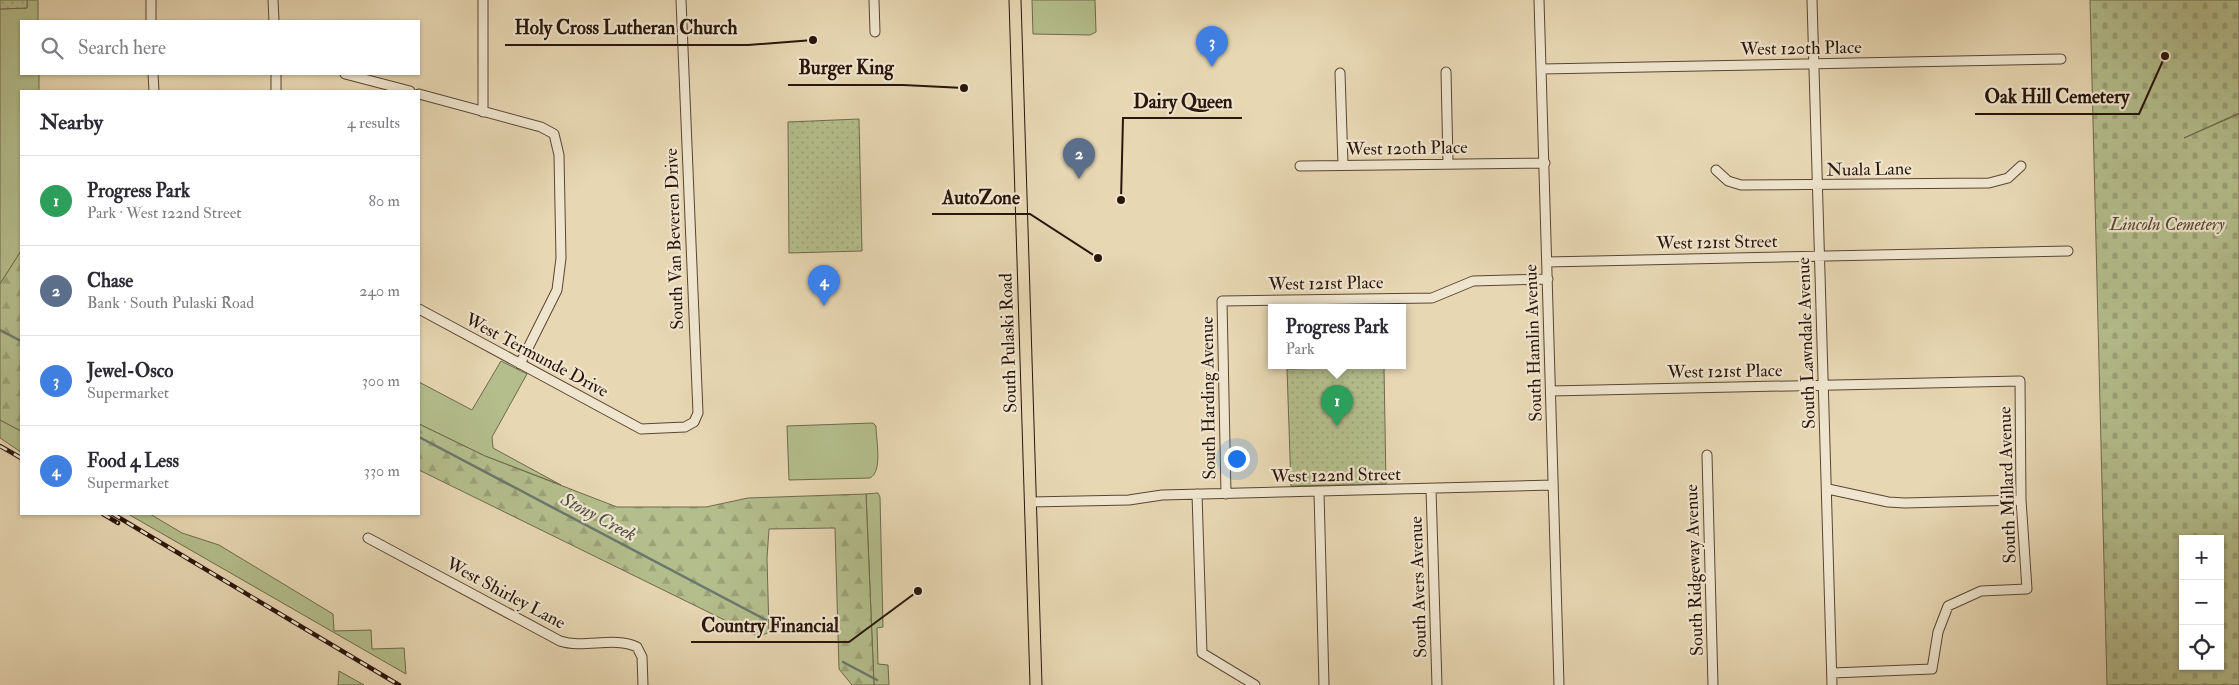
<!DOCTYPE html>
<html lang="en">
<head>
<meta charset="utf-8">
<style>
  body { margin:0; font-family:"IM FELL Double Pica",serif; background:#f2f2f3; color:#2b2b33 }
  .controls { position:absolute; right:15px; bottom:15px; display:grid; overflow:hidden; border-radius:0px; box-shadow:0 1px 4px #0004 }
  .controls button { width:45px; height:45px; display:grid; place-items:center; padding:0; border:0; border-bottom:1px solid #e1e1e2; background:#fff; color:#2b2b33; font:25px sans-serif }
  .you { position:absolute; left:1236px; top:458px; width:18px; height:18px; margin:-12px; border:4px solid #fff; border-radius:50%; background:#1a73e8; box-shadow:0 0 0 8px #1a73e833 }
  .badge { display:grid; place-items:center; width:32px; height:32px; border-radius:50%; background:#8f2418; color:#fff; font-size:16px; font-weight:700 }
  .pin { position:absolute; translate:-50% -41px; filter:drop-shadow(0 1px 2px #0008) }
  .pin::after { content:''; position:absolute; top:26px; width:18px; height:15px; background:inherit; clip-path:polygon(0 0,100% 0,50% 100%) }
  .popup { position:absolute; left:1268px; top:304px; width:138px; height:65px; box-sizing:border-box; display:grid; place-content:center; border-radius:0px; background:#fff; filter:drop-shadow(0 1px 4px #0005); font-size:16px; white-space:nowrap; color:#7c7c81 }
  .popup b { font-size:19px; color:#2b2b33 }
  .popup::after { content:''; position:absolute; left:50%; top:100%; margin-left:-10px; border:10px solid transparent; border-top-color:#fff }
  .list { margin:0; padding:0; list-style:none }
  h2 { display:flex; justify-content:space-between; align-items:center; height:65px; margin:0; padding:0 20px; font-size:21px }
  h2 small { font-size:16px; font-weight:400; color:#7c7c81 }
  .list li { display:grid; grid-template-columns:32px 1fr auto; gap:15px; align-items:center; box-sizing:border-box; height:90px; padding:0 20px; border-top:1px solid #e1e1e2 }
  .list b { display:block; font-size:19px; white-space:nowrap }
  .list p { margin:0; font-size:16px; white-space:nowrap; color:#7c7c81 }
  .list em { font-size:16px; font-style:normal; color:#7c7c81 }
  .icon { flex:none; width:28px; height:28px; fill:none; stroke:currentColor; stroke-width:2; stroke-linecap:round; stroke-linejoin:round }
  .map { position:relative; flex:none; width:2239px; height:685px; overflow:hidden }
  .search { position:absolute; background:#fff; box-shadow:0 1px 4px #0004; left:20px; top:20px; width:400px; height:55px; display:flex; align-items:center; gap:12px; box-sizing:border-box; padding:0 18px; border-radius:0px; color:#7c7c81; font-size:19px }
  .panel { position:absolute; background:#fff; box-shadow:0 1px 4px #0004; left:20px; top:90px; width:400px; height:425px; border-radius:0px }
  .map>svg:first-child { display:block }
  .green { fill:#b4be8d; stroke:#6e6a4c }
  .forest { fill:url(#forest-firs); stroke:#6e6a4c }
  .cemetery { fill:url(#cemetery-stones); stroke:#6e6a4c; fill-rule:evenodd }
  .park { fill:url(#park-dots); stroke:#6e6a4c }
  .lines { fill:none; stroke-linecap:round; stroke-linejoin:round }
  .stream { stroke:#6b786d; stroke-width:2.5 }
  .minor-casing { stroke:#584635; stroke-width:11 }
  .major-casing { stroke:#29150b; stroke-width:13 }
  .minor { stroke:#efe5ce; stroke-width:9 }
  .major { stroke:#e7d7b3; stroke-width:11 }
  .rail-casing { stroke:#29150b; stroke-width:4.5 }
  .rail { stroke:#efe5ce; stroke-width:2.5; stroke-dasharray:8; stroke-linecap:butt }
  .labels { text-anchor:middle; stroke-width:4.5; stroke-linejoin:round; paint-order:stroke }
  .street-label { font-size:18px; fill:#29150b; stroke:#efe5ce }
  .park-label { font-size:18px; font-style:italic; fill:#534832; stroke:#efe5ce }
  .water-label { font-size:19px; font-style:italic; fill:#504f44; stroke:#efe5ce }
  .leader { fill:none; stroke:#29150b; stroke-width:2 }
  .callout-dot { fill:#29150b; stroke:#efe5ce; stroke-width:2 }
  .callout-label { font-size:19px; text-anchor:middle; font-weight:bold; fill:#29150b; stroke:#efe5ce; stroke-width:4.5; stroke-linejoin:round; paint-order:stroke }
</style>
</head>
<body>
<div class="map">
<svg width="2239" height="685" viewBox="0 0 2239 685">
  <defs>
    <pattern id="forest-firs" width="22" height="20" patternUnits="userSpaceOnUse" patternTransform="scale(1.25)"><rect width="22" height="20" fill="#b4be8d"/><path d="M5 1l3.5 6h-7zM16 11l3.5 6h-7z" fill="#9ba278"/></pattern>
    <pattern id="cemetery-stones" width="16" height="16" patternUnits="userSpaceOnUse" patternTransform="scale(1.25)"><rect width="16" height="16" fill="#b4be8d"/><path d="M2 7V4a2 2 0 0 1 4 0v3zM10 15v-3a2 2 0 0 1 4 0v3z" fill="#9ba278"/></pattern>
    <pattern id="park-dots" width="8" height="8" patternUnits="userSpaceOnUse" patternTransform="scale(1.25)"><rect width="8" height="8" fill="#b4be8d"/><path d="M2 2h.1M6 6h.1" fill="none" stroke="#9ba278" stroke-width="1.8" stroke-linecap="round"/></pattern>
  </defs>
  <rect width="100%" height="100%" fill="#e7d7b3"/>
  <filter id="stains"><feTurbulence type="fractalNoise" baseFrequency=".004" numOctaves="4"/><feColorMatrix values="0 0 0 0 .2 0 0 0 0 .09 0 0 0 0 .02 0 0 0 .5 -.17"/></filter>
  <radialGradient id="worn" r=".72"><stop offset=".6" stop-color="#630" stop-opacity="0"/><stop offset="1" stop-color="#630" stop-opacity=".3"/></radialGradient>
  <path class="green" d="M27 0H38V21H21V74H39V91H21V251L0 284V9L27 8Z
    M1032 0H1095L1096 32 1090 35 1033 34Z
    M501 361 527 374 492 437 493 448 561 485 485 456 419 424V382L472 410Z
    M0 420 21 431V452L0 438Z
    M873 423 876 426C876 440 883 471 870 478L789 480 787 426Z
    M878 493 880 497 883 627 877 628 878 664 888 665 889 685H874L866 494Z
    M128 514H150L182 533 219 545 333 614 334 631 371 630 372 649 404 648 406 674Z
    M339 671 364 685H338Z"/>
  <path class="forest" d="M21 251V431L0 420V284Z
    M419 424 485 456 617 507H706L748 498 866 494 874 685H852L839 669 835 528 769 529 767 558 769 632 759 637 419 470Z"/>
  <path class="cemetery" d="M2090 0H2239V113L2184 138 2239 114V685H2107ZM2183 539H2220V666H2183Z"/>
  <path class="park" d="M0 0H27V8L0 9Z
    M859 119 862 251 789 253 788 122Z
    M1384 367 1386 484 1291 486 1287 369Z"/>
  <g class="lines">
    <path class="stream" d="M0 330 21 341
      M419 437 766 620
      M843 662 877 680"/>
    <defs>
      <path id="minor" d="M151 0V21
        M273 0 274 21
        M483 0V112
        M874 0 875 32
        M1539 0 1559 685
        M1812 0 1832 685
        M1542 69 2061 59
        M1446 72 1448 163
        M1340 73 1343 165
        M153 74 154 91
        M276 74V91
        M345 74 410 91
        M419 94 541 127 554 134 559 155 561 258 557 290 520 364
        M1300 166 1545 163
        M1716 170 1728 181 1741 185 1989 183 2008 178 2021 166
        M1547 262 2068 251
        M419 309 641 429 685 427 694 422 698 413 681 0
        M1551 391 2020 381 2021 500 2027 589 1981 591 1948 606 1938 632 1932 669 1832 673
        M1707 455 1713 685
        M1431 489 1437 685
        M1828 489 1888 502 1905 503 2021 500
        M1319 492 1324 685
        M1197 494 1202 653 1255 685
        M1226 494 1222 301 1432 298 1473 281 1548 279
        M1030 502 1129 500 1162 495 1553 485
        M368 538 560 641C584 649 614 636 637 647L642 657 643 685"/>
      <path id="major" d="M1015 0 1036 685"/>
    </defs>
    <use href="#minor" class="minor-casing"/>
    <use href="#major" class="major-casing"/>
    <use href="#minor" class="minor"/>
    <use href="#major" class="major"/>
    <defs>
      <path id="rail" d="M0 446 21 458
        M103 514 118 523
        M113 514 399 685"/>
    </defs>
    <use href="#rail" class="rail-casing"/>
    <use href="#rail" class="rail"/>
  </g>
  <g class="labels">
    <g class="street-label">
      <text transform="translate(1801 48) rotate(-1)" y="6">West 120th Place</text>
      <text transform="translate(1407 148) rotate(-1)" y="6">West 120th Place</text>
      <text transform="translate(1869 169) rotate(-1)" y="6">Nuala Lane</text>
      <text transform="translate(674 239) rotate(-92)" y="6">South Van Beveren Drive</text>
      <text transform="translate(1717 242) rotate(-1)" y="6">West 121st Street</text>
      <text transform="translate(1326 283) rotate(-1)" y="6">West 121st Place</text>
      <text transform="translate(1008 343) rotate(-92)" y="6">South Pulaski Road</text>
      <text transform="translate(1533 343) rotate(-92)" y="6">South Hamlin Avenue</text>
      <text transform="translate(1806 343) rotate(-92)" y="6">South Lawndale Avenue</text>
      <text transform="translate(537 355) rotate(28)" y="6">West Termunde Drive</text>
      <text transform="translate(1725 371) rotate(-1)" y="6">West 121st Place</text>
      <text transform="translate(1208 398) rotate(-91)" y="6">South Harding Avenue</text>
      <text transform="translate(1336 475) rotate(-1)" y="6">West 122nd Street</text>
      <text transform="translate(2007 485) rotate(-92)" y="6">South Millard Avenue</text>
      <text transform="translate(1694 570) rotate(-92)" y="6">South Ridgeway Avenue</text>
      <text transform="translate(1418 587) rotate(-92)" y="6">South Avers Avenue</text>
      <text transform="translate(506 593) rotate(28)" y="6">West Shirley Lane</text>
    </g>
    <g class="park-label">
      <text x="2167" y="230">Lincoln Cemetery</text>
    </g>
    <g class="water-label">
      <text transform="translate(599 516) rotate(28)" y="7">Stony Creek</text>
    </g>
  </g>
  <path class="leader" d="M813 40L748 45H505M964 88L903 85H788M2165 56L2139 114H1975M1121 200L1123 118H1242M1098 258L1030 214H932M918 591L849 642H691"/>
  <g class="callout-dot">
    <circle cx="813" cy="40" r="5"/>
    <circle cx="964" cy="88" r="5"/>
    <circle cx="2165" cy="56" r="5"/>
    <circle cx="1121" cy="200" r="5"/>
    <circle cx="1098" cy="258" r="5"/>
    <circle cx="918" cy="591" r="5"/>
  </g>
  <g class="callout-label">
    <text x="626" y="34">Holy Cross Lutheran Church</text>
    <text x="846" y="74">Burger King</text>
    <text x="2057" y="103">Oak Hill Cemetery</text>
    <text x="1183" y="108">Dairy Queen</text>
    <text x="981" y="204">AutoZone</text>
    <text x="770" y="632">Country Financial</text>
  </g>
  <rect width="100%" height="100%" filter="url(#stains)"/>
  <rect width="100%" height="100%" fill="url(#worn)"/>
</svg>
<div class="controls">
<button>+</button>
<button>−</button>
<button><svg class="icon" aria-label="locate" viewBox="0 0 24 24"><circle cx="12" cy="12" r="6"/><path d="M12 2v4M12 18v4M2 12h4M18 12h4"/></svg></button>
</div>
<div class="you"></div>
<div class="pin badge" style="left:1337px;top:426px;background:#2e9e5b">1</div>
<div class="popup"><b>Progress Park</b>Park</div>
<div class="pin badge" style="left:1079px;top:179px;background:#5c6f8a">2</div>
<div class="pin badge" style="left:1212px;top:67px;background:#3f7fe0">3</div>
<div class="pin badge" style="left:824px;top:306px;background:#3f7fe0">4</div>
<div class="search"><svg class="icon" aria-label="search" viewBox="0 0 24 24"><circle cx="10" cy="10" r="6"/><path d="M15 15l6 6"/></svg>Search here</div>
<section class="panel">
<h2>Nearby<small>4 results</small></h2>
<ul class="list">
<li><span class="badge" style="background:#2e9e5b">1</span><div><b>Progress Park</b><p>Park · West 122nd Street</p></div><em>80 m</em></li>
<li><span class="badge" style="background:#5c6f8a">2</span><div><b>Chase</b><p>Bank · South Pulaski Road</p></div><em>240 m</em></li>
<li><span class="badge" style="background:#3f7fe0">3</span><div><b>Jewel-Osco</b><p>Supermarket</p></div><em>300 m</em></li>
<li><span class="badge" style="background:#3f7fe0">4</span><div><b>Food 4 Less</b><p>Supermarket</p></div><em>330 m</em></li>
</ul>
</section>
</div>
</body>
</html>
